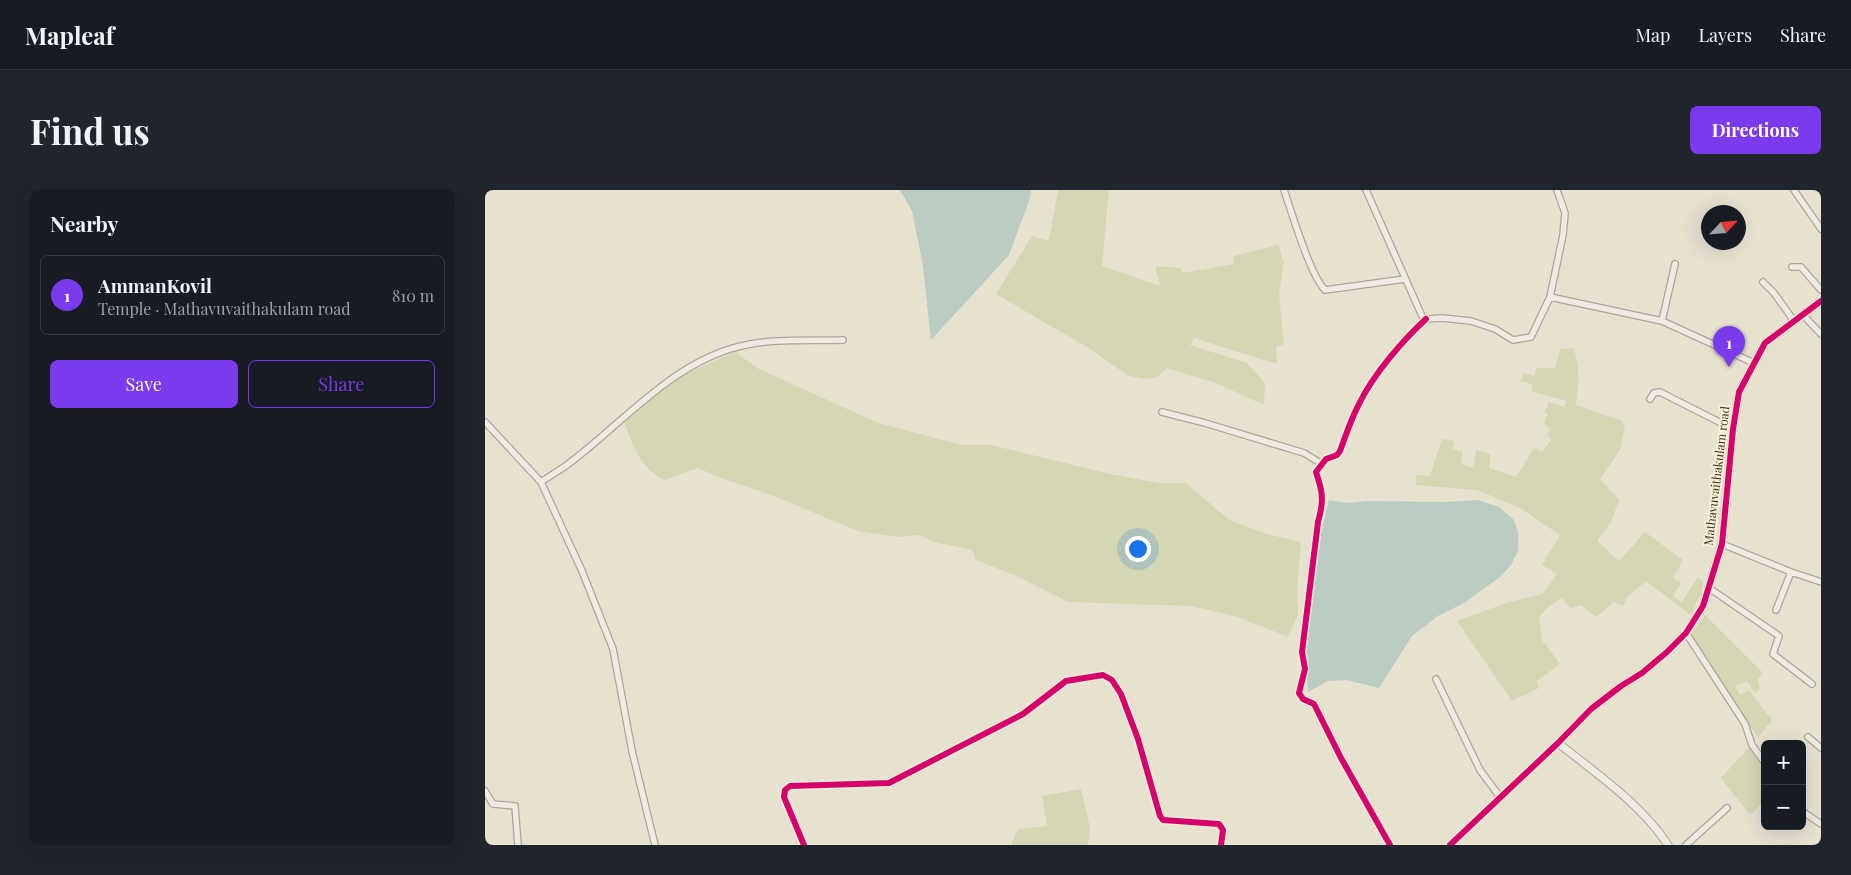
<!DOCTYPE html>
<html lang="en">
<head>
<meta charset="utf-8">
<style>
  body { margin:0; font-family:"Playfair Display",serif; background:#20242c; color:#f1f3f6 }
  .controls { position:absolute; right:15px; bottom:15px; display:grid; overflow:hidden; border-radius:8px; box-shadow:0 5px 20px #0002 }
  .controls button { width:45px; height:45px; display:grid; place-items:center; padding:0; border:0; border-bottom:1px solid #363941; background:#171b24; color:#f1f3f6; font:25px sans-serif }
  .compass { position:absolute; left:1216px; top:15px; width:45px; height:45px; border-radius:50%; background:#171b24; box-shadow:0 5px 20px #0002; rotate:64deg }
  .you { position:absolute; left:652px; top:358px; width:18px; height:18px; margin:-12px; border:4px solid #fff; border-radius:50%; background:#1a73e8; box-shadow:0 0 0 8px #1a73e833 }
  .badge { display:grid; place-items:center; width:32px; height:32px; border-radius:50%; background:#7c3aed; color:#fff; font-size:16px; font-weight:700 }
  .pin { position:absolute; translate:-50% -41px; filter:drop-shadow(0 1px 2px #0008) }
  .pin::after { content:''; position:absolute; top:26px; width:18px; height:15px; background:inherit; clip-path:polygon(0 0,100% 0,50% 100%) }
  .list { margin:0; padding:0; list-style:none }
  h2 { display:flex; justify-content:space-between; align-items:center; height:65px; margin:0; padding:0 20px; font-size:21px }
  h2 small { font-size:16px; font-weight:400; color:#9ea1a6 }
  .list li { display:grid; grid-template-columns:32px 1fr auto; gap:15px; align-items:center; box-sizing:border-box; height:80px; margin:0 10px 10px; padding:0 10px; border:1px solid #363941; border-radius:8px }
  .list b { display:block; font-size:19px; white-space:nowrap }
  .list p { margin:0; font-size:16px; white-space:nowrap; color:#9ea1a6 }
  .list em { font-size:16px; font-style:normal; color:#9ea1a6 }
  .actions { display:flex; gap:10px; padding:15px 20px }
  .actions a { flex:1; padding:11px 0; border:1px solid #7c3aed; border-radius:8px; text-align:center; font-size:18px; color:#7c3aed }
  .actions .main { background:#7c3aed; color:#fff }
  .map { position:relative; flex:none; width:1336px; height:655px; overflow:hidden; border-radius:8px }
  header { display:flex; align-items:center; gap:30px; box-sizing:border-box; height:70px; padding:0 25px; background:#171b24; border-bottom:1px solid #363941 }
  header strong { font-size:24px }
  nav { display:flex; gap:28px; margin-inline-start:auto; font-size:18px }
  .intro { display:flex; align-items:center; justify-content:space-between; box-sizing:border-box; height:120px; padding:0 30px }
  h1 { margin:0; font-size:35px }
  .button { padding:12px 22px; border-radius:8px; background:#7c3aed; color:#fff; font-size:18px; font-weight:700 }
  main { display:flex; gap:30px; padding:0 30px }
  aside { flex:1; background:#171b24; border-radius:8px; box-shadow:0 5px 20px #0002 }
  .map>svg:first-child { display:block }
  .green { fill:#d4d7b2 }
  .water { fill:#bbccc3 }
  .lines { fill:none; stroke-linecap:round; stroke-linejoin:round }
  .minor-casing { stroke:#aca699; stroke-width:8 }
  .tertiary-casing { stroke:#aca699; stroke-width:9 }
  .minor { stroke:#efebe2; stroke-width:5.5 }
  .tertiary { stroke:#efebe2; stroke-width:7 }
  .cycleway-casing { stroke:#f7f0d7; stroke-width:9 }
  .cycleway { stroke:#d6006c; stroke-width:6 }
  .labels { text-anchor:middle; stroke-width:4; stroke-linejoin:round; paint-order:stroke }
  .street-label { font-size:12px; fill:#3c2f20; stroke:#f7f0d7 }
</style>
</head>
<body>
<header>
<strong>Mapleaf</strong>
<nav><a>Map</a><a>Layers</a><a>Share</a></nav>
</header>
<div class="intro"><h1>Find us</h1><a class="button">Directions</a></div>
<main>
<aside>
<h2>Nearby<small></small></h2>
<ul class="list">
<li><span class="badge">1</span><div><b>AmmanKovil</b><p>Temple · Mathavuvaithakulam road</p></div><em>810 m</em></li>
</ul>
<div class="actions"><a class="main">Save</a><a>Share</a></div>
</aside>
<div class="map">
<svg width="1336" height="655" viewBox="0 0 1336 655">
  <rect width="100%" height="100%" fill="#e7e1d0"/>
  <path class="green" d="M573 0H624L617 76 675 96 670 76 695 78 698 83 749 74 748 66 793 55 799 72 794 104 799 154 791 157 792 174 709 148 705 155 762 173 780 193 779 215 731 193 682 178 673 187 659 189 644 186 602 157 511 104 547 46 564 51Z
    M1089 158C1095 181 1094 191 1091 215L1137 231 1140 236 1135 260 1115 289 1134 310 1126 332 1112 351 1134 371 1160 342 1198 370 1188 388 1196 393 1188 406 1197 412 1213 387 1218 392 1216 404 1206 425 1161 391 1142 407 1138 416 1129 412 1111 427 1096 415 1085 418 1077 408 1064 416 1054 427 1057 450 1075 474 1052 491 1054 498 1027 511 972 431 1024 412 1058 404 1072 384 1057 375 1075 345 1035 318 992 300 931 295V285L945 286 957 249 969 251 968 259 978 262 976 274 988 278 991 260 1006 264 1004 278 1031 287 1049 258 1057 262 1066 250 1062 245 1065 239 1059 233 1063 224 1060 222 1064 212 1079 217 1082 211 1046 201 1048 195 1036 191 1039 183 1049 186 1052 178H1070L1075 159Z
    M250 162 274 179 393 233 477 255H506L625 284 674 293H701L744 330 782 344 816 352 812 400 813 424 803 447 753 427 706 416 583 412 536 388 491 370 487 360 449 352 434 345 414 347 373 341 289 306 233 287 213 278 179 290C154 277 148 255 138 230L158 212 200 184Z
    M1220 425 1278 483 1272 489 1275 499 1270 503 1262 491 1250 496 1255 505 1264 500 1287 530 1273 548 1210 451 1207 443Z
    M1264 557 1280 581V610L1265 625 1236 588Z
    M596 599 605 638 603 655H526L533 639 562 636 557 606Z"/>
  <path class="water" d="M415 0H546L545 8 524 65 446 150 438 76 427 21Z
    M844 310 862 313 882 311 960 312 993 310 1014 317 1029 330 1033 342V361L1026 375 1015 387 979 413 953 426 927 446 894 498 861 490 843 491 823 502C822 486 821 471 821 455 822 407 832 358 844 310Z"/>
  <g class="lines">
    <defs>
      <path id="minor" d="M799 0C807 23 825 85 840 100L920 89
        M881 0 937 126 941 129 957 128 986 131 1010 139 1028 150 1046 147 1065 107
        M1072 0 1080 23 1078 45 1065 107 1177 131 1269 173
        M1309 0 1336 39
        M1307 77H1316L1336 100
        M1278 92 1289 103 1309 131
        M1318 125 1336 144
        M1177 131 1190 74
        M1165 209 1169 203 1175 202 1248 239
        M677 222 720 233 819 263 837 274
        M0 232 56 292 97 381 128 459 147 561 170 655
        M56 292C65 286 73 281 82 275 136 235 187 172 256 156 288 148 325 151 358 150
        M1237 354 1306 382 1336 392
        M1224 398 1294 446 1288 464 1327 494
        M1291 420 1306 382
        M1201 443 1260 534 1267 555 1280 573
        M951 489 995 580 1015 607
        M1323 547 1336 558
        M0 601 8 614 30 616 33 655
        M1317 621 1336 634
        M319 655 299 607 300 600 305 596 404 593 538 524 581 491 618 485 627 490 636 504 653 549 675 626 678 630 734 634 738 640 736 655
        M905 655 856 568 829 514 818 509 814 503 820 479 817 462 833 332C839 311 838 303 831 282L841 269 852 265 855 261C861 245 866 229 874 214 888 185 917 151 941 129
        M965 655 1073 553
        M1201 655 1242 618"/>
      <path id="tertiary" d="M1183 655C1156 614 1112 584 1073 553L1106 519 1136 496 1157 483 1182 462 1201 443 1218 416 1237 354 1248 239 1254 202 1280 153 1336 111"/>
    </defs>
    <use href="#minor" class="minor-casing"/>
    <use href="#tertiary" class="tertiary-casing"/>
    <use href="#minor" class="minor"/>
    <use href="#tertiary" class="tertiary"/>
    <defs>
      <path id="cycleway" d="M319 655 299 607 300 600 305 596 404 593 538 524 581 491 618 485 627 490 636 504 653 549 675 626 678 630 734 634 738 640 736 655
        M905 655 856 568 829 514 818 509 814 503 820 479 817 462 833 332C839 311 838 303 831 282L841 269 852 265 855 261C861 245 866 229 874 214 888 185 917 151 941 129
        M965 655 1073 553 1106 519 1136 496 1157 483 1182 462 1201 443 1218 416 1237 354 1248 239 1254 202 1280 153 1336 111"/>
    </defs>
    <use href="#cycleway" class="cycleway-casing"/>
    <use href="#cycleway" class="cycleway"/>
  </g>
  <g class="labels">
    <g class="street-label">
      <text transform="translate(1232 286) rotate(-83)" y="4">Mathavuvaithakulam road</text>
    </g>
  </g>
</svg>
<div class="controls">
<button>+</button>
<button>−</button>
</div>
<svg class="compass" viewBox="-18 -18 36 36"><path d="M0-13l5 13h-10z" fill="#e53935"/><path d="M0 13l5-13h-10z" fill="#9ea1a6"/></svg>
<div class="you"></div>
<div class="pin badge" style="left:1244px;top:177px">1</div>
</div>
</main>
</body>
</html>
